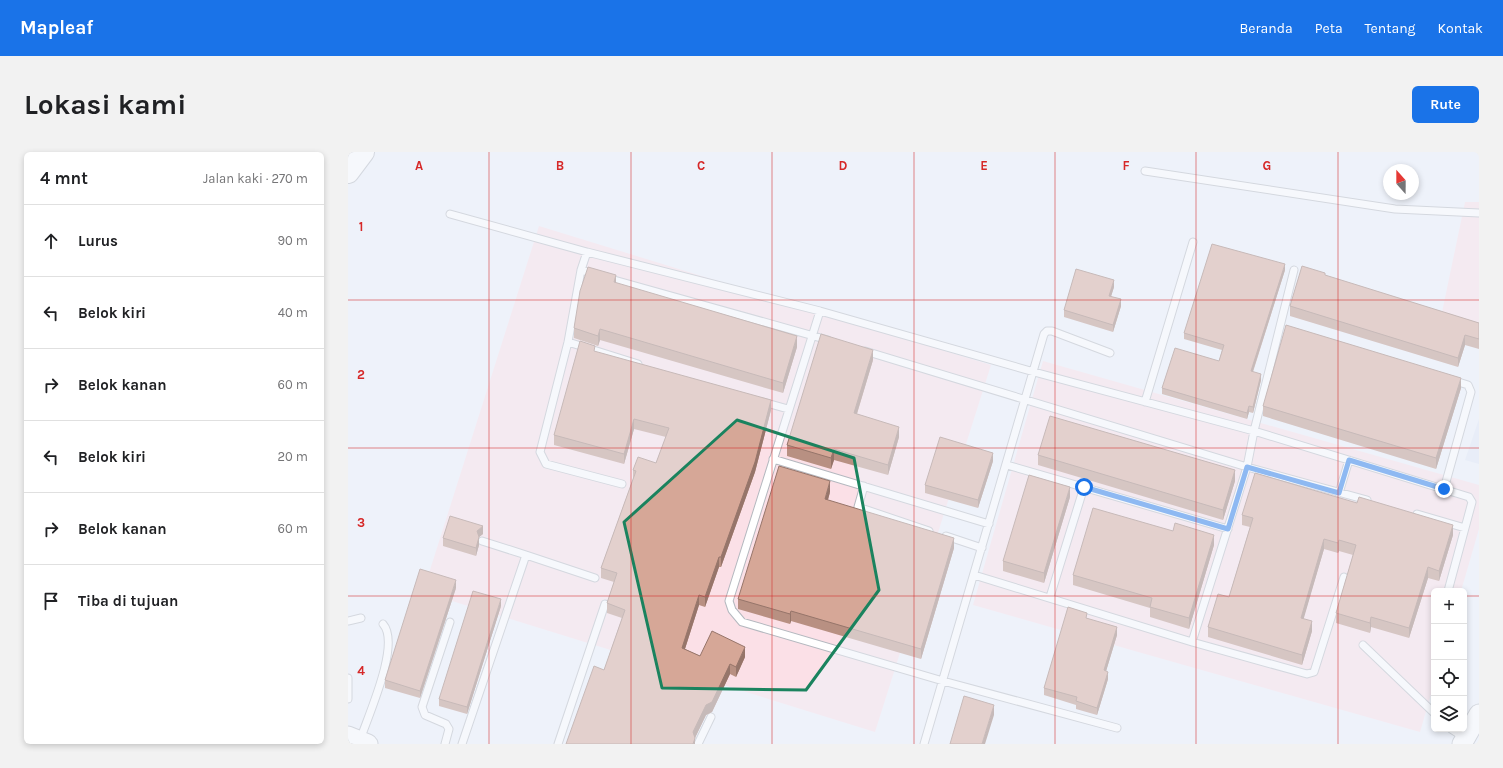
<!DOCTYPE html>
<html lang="id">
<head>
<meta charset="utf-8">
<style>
  body { margin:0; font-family:Karla,sans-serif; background:#f2f2f2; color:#202124 }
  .controls { position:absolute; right:12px; bottom:12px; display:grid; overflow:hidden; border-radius:6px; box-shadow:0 2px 6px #0003 }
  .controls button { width:36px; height:36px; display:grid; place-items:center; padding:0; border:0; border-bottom:1px solid #e0e0e0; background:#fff; color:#202124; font:20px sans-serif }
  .compass { position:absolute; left:1035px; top:12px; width:36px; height:36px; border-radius:50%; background:#fff; box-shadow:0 2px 6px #0003; rotate:339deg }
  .stop { position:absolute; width:12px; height:12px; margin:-9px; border:3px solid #1a73e8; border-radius:50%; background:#fff }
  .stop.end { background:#1a73e8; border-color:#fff; box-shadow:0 1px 4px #0008 }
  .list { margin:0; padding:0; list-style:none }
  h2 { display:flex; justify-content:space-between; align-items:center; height:52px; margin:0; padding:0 16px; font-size:17px }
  h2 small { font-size:13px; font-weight:400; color:#757577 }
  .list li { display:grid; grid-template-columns:26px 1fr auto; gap:12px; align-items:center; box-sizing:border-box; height:72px; padding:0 16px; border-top:1px solid #e0e0e0 }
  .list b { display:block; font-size:15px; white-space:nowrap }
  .list em { font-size:13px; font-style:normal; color:#757577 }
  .icon { flex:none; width:22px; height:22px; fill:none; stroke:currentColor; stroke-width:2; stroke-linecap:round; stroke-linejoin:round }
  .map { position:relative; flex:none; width:1131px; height:592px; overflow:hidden; border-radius:6px }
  header { display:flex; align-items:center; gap:24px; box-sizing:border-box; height:56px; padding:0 20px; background:#1a73e8; color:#fff }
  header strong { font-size:19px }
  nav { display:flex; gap:22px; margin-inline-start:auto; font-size:14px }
  .intro { display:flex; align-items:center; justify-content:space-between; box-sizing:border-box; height:96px; padding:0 24px }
  h1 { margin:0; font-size:28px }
  .button { padding:10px 18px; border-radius:6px; background:#1a73e8; color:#fff; font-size:14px; font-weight:700 }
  main { display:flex; gap:24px; padding:0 24px }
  aside { flex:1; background:#fff; border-radius:6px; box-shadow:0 2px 6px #0003 }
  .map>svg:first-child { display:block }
  .commercial { fill:#fbe0e7 }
  .built { fill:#dfe7f6 }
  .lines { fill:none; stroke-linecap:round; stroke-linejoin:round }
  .lane-casing { stroke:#b4b8bf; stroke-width:9 }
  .secondary-casing { stroke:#b4b8bf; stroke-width:21 }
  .highway-casing { stroke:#b4b8bf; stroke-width:24 }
  .lane { stroke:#fff; stroke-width:7 }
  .secondary { stroke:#fff; stroke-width:19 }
  .highway { stroke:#fff; stroke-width:22 }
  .wall { fill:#b89082 }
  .shaded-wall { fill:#96756a }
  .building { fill:#d6a797; stroke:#96756a }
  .route { stroke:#1a73e8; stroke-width:5 }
  .marked { fill:none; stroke:#1a835e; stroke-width:3; stroke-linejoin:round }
  .grid { fill:none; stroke:#d62828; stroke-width:1; stroke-opacity:0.55 }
  .grid-label { font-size:13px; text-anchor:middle; font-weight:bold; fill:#d62828; stroke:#eef2fa; stroke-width:3.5; stroke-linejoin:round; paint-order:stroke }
</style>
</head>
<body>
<header>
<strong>Mapleaf</strong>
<nav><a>Beranda</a><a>Peta</a><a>Tentang</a><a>Kontak</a></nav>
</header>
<div class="intro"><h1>Lokasi kami</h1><a class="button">Rute</a></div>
<main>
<aside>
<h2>4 mnt<small>Jalan kaki · 270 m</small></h2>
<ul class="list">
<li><svg class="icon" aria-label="ahead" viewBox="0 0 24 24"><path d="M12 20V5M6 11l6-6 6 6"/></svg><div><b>Lurus</b></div><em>90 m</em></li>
<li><svg class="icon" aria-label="left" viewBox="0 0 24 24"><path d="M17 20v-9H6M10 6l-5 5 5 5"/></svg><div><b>Belok kiri</b></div><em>40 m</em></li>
<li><svg class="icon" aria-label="right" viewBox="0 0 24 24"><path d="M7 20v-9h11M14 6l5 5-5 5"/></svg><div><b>Belok kanan</b></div><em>60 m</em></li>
<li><svg class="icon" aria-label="left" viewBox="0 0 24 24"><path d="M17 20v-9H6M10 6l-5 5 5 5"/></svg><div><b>Belok kiri</b></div><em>20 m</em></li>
<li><svg class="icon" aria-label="right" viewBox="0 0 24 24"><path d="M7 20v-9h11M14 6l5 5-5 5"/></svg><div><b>Belok kanan</b></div><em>60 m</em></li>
<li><svg class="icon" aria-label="arrive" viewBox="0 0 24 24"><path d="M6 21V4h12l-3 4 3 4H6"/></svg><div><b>Tiba di tujuan</b></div></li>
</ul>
</aside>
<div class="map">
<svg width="1131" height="592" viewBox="0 0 1131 592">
  <rect width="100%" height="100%" fill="#eef2fa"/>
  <path class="commercial" d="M1117 50H1131V189L1092 170Z
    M191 74 643 213 527 580 75 440Z
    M695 209 1131 333V377L1113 439H1086V532L1072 580 625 453Z"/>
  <path class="built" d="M1131 267V312L1117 308Z"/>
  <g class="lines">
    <defs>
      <path id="lane" d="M797 19 1047 57 1131 61
        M102 62 239 100 472 159 686 220 906 279 1121 345 1124 350 1100 439
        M239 100 233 118 220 190 192 300 198 312 274 332
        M233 118 247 122
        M259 126 480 188
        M472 159 381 449 384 458 394 470 595 529 769 576
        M220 190 290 212
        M517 199 899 315 1019 348
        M415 250 440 257
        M797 250 845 90
        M425 307 641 372
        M659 313 880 377
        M516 334 510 355 581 379
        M1096 337 1123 240 1120 233 1104 228
        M991 341 1001 308
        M1069 362 1117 376
        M598 384 634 396
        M178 403 247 426
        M626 423 844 490 959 522 966 520 996 425
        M702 445 736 335
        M0 469 13 466
        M844 490 899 315 906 279 946 118
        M1015 493 1086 561
        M0 526V547
        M1103 577 1117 586
        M12 588C20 564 53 492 35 472
        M97 592 101 577 98 572 77 563 74 555 102 470
        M114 592 178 403 134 389
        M210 592 257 452
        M350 592 363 565
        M576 592 696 182 699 179H704L762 201"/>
      <path id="secondary" d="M0 584 20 592
        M1114 592 1131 562"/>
      <path id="highway" d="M0 20 15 0"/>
    </defs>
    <use href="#lane" class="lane-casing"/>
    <use href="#secondary" class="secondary-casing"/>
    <use href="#highway" class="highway-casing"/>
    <use href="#lane" class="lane"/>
    <use href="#secondary" class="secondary"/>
    <use href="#highway" class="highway"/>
  </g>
  <path class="wall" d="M937 118 905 220 913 228 905 261 901 260 899 267 814 242V236L871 209 874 198 836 187V181Z
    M977 124 1131 171V197L1117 193 1110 215 942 164V154Z
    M268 131 449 195 435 241 252 188 250 194 226 186V176Z
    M766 135 763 144 773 154 765 180 716 165V158Z
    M247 200 423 258 407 320 373 415H371L357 455 351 453 337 497 352 504 397 505 388 525 382 522 364 560 358 563 347 586V592L256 518 274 466 259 461V451L266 430 253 426V416L285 327V318L308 311 318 285 286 277 276 312 206 293V283Z
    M525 208 509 262 551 285 540 323 486 308 483 317 439 304V293Z
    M1113 236 1088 317 915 264V254Z
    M690 303 887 329 875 368 690 313Z
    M645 309 630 356 577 341V333Z
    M482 340 480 348 606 396 573 507 443 469 442 472 390 457V447Z
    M722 345 696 431 655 419V409Z
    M894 363 1105 383 1091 429 1080 426 1061 486 1023 475 1022 481 988 471V461L1005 403 991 399 990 401 976 397 955 467 964 479 954 513 860 485V475L881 445 902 375 894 373Z
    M135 382 131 385V393L128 404 95 394V386Z
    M866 393 841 477 802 465V456L725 433V423Z
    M108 436 72 546 37 536V528Z
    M153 454 119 562 91 554V547Z
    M739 466 769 483 758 519 760 527 749 563 728 557V553L696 543V536Z"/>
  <path class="shaded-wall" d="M937 112V118L903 225V219Z
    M268 123V133L266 130Z
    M766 128V135L761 151V144Z
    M773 147V154L765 180V173Z
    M252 177V188L250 194V184Z
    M1117 183V193L1110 215V206Z
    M449 184V195L435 241V231Z
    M525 198V208L506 271V261Z
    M913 222V228L905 261V255Z
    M1113 226V236L1088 317V306Z
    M423 248V258L407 320 373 415V405Z
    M901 254V260L899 267V261Z
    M286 267V277L276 312V302Z
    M551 275V285L540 323V313Z
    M486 297V308L483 317V306Z
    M645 301V309L630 356V348Z
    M887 318V329L875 368V358Z
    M482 329V340L477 358V347Z
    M722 335V345L696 431V421Z
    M1105 373V383L1091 429V419Z
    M135 374V382L131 385V393L128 404V396L129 379Z
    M866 383V393L841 477V466Z
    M606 386V396L573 507V497Z
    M976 387V397L953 476V466Z
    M991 388V399L990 401V391Z
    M371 405V415L357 455V445Z
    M1080 415V426L1061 486V476Z
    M108 428V436L72 546V539Z
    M351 443V453L334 506V496Z
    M153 447V454L119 562V555Z
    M443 459V469L442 472V462Z
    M1023 465V475L1022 481V471Z
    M964 469V479L954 513V503Z
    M769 475V483L756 526V518Z
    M397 495V505L388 525V515Z
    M382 512V522L364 560 358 563 345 590V580L358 553Z
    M760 520V527L749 563V556Z
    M646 553V563L637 592H634Z
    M347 586V592H345Z"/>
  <path class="building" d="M864 92 937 112 903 219 913 222 905 255 901 254 899 261 814 236 827 196 871 209 876 193 836 181Z
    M954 114 977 121V123L1131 171V187L1117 183 1110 206 942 154Z
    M240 115 268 123 266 130 449 184 435 231 252 177 250 184 226 176 232 139Z
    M728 117 766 128 761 144 773 147 765 173 716 158Z
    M938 173 1113 226 1088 306 915 254Z
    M473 182 525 198 506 261 551 275 540 313 486 297 483 306 439 293Z
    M232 189 247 194 246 199 423 248 407 310 373 405H371L357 445 351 443 334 496 352 504 364 479 397 495 388 515 382 512 364 550 358 553 345 580 347 586 345 592H218L246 514 256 518 277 458 259 451 269 421 253 416 288 319 285 318 290 305 308 311 321 276 286 267 276 302 206 283Z
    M702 264 887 318 875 358 690 303Z
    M592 285 645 301 630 348 577 333Z
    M431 314 482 329 477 347 606 386 573 497 443 459 442 462 390 447Z
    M907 321 1009 351 1011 345 1105 373 1091 419 1080 415 1061 476 1023 465 1022 471 988 461 1008 393 991 388 990 391 976 387 953 466 964 469 954 503 860 475 870 442 881 445 905 366 894 363Z
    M681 323 722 335 696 421 655 409Z
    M745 356 825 379 827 371 866 383 841 466 802 455 804 446 725 423Z
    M102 364 135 374 129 379 131 385 128 396 95 386Z
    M72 417 108 428 72 539 37 528Z
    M125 439 153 447 119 555 91 547Z
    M720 455 739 461 738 466 769 475 756 518 760 520 749 556 728 549 729 545 696 536Z
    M616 544 646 553 634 592H602Z"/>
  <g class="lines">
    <path class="route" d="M736 335 880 377 899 315 991 341 1001 308 1096 337"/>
  </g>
  <path d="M0 0H1131V592H0ZM389 268 506 306 531 438 458 538 314 536 276 370Z" fill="#eef2fa" fill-opacity=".55" fill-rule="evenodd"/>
  <path class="marked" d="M389 268 506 306 531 438 458 538 314 536 276 370Z"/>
  <path class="grid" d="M141 0V592M283 0V592M424 0V592M566 0V592M707 0V592M848 0V592M990 0V592M0 148H1131M0 296H1131M0 444H1086M1116 444H1131"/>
  <g class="grid-label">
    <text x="71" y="18">A</text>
    <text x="212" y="18">B</text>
    <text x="353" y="18">C</text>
    <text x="495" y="18">D</text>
    <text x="636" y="18">E</text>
    <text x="778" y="18">F</text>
    <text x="919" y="18">G</text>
    <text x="13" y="79">1</text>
    <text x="13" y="227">2</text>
    <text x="13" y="375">3</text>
    <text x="13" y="523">4</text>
  </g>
</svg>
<div class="controls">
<button>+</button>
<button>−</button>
<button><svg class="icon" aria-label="locate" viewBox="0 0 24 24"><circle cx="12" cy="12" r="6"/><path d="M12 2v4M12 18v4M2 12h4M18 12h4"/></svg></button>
<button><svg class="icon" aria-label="layers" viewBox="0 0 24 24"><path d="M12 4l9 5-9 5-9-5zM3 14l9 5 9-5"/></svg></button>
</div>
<svg class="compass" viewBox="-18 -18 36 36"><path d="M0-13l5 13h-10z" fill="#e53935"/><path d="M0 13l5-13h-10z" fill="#757577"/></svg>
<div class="stop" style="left:736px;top:335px"></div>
<div class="stop end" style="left:1096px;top:337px"></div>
</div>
</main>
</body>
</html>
